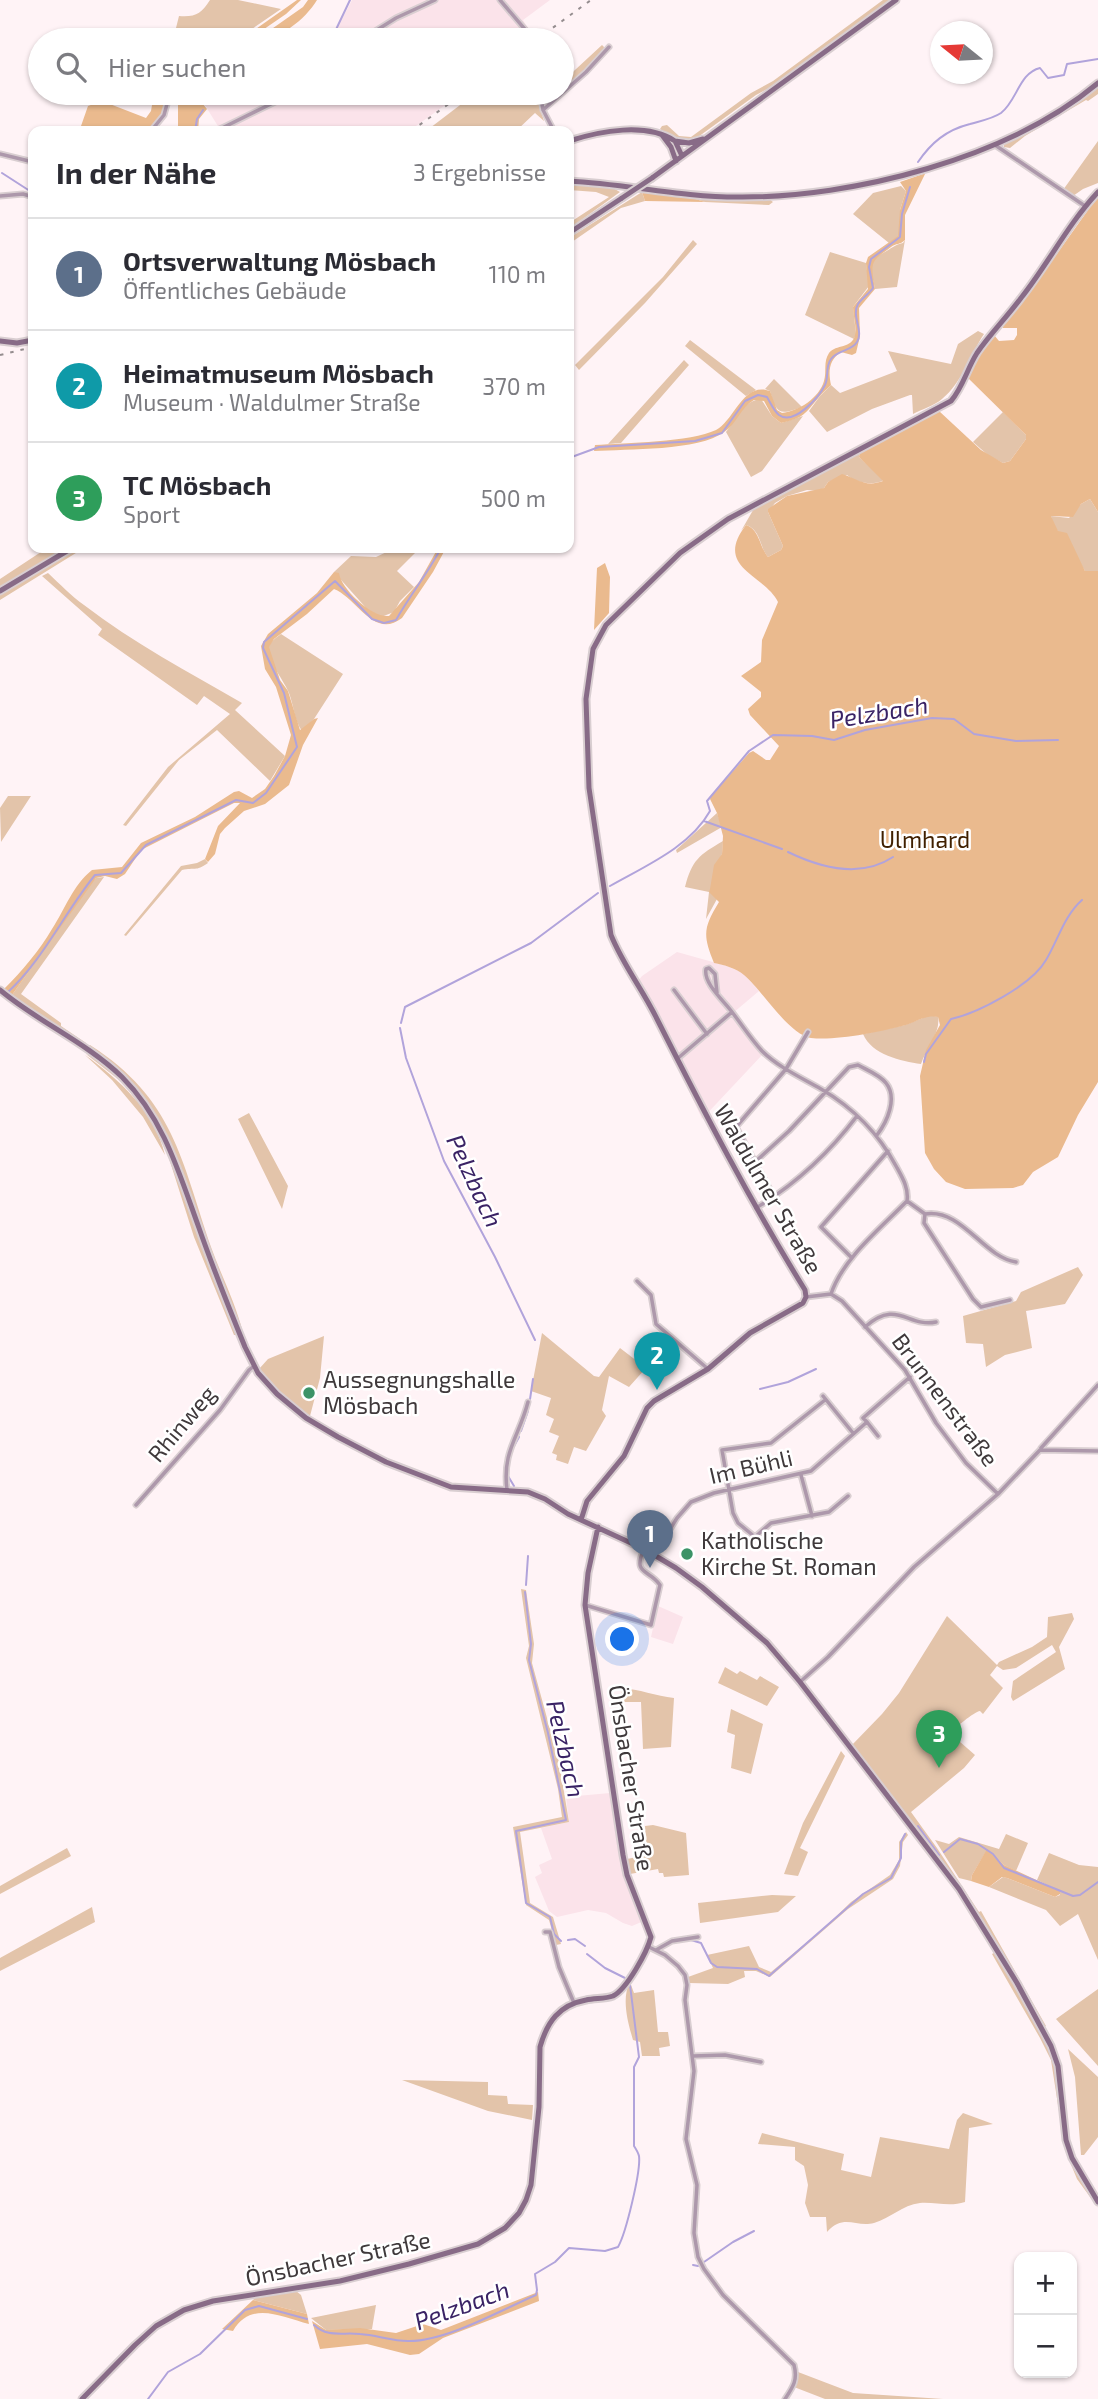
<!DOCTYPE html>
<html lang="de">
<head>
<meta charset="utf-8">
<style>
  body { margin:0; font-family:"Exo 2",sans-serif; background:#f2f2f3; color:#2b2b33 }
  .controls { position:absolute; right:21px; bottom:21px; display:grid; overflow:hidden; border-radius:14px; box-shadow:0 2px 5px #0004 }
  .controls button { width:63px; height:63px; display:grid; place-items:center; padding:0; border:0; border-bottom:2px solid #e1e1e2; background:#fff; color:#2b2b33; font:35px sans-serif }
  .compass { position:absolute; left:930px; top:21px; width:63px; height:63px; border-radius:50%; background:#fff; box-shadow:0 2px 5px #0004; rotate:288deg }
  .you { position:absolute; left:623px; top:1640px; width:24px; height:24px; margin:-18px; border:5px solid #fff; border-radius:50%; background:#1a73e8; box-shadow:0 0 0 10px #1a73e833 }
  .badge { display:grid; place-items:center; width:46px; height:46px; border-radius:50%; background:#1a73e8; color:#fff; font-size:23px; font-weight:700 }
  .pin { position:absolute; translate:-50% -58px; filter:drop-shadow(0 2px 4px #0008) }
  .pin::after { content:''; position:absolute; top:37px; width:24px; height:21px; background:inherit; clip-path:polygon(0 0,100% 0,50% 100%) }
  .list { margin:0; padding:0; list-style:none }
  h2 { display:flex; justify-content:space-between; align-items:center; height:91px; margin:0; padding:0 28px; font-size:30px }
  h2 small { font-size:23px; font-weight:400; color:#7c7c81 }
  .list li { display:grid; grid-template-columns:46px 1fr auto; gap:21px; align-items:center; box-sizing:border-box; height:112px; padding:0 28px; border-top:2px solid #e1e1e2 }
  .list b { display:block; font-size:26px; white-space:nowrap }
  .list p { margin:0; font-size:23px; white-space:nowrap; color:#7c7c81 }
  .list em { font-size:23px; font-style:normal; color:#7c7c81 }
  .icon { flex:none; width:38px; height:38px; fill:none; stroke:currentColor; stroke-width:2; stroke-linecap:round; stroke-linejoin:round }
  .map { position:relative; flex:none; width:1098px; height:2399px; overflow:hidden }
  .search { position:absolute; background:#fff; box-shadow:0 2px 5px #0004; left:28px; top:28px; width:546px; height:77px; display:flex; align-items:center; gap:18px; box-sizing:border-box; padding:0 24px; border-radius:38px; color:#7c7c81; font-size:26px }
  .panel { position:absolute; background:#fff; box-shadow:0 2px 5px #0004; left:28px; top:126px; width:546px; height:427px; border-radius:14px }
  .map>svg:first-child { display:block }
  .built { fill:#fbe3ea }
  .green { fill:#e3c4aa }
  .forest { fill:#eaba8e }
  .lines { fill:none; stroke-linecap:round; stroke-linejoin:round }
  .stream { stroke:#b1a3db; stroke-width:2 }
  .street-casing { stroke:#d9ced1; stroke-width:7 }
  .secondary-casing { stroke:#d9ced1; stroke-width:9 }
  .street { stroke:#ad98ab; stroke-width:3.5 }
  .secondary { stroke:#886b87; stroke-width:5 }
  .rail { stroke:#958d8f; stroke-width:2; stroke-dasharray:3.5 7; stroke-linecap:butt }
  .secondary-bridge-casing { stroke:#d9ced1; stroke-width:9; stroke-linecap:butt }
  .secondary-bridge { stroke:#886b87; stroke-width:5 }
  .poi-dot { fill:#3c9367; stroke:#fff; stroke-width:2.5 }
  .labels { text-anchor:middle; stroke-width:5; stroke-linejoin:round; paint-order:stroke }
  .park-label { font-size:23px; fill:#402000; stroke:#fff }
  .street-label { font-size:23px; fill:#3f393b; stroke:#fff }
  .poi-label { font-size:23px; fill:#3f393b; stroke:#fff; text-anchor:start }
  .water-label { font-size:24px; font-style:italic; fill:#3a2365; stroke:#fff }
</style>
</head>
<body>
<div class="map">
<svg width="1098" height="2399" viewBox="0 0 1098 2399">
  <rect width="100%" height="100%" fill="#fff3f6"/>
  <path class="built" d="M352 0H550L523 20 535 39 533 40H331Z
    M194 93H462L409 131H221L203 102 197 99Z
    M677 952 727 966 743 973 759 991 733 1013 763 1054 702 1119 656 1019 635 985 642 976Z
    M658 1606 683 1617 673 1644 651 1637Z
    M610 1793 630 1874 646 1920 632 1926 623 1923 606 1913 588 1910 557 1917 549 1911 535 1877 542 1873 539 1865 552 1859 541 1828 569 1822 566 1797Z"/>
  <path class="green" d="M210 0H238L281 9 236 40H173L179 16C196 17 201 14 210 0Z
    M883 0H890L775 85 756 95 698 137C684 144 672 138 660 129L662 126 667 125 679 136 691 137 751 93 773 81Z
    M602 45 604 47 603 54 562 92V82Z
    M1098 86V94L1088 101 1086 100 1025 136 1010 148 1004 147V142L1056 116Z
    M467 93H535L544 121 535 113 516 131H426L468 99 464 95Z
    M1098 141V183L1083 189 1073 196 1063 190Z
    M569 184 613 188 620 192 569 229V223L609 197 596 192 569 190Z
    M901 186 906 191 900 210V232L898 237 889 243 853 214 873 193Z
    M642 192 645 201 621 208 569 244V238Z
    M686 196 769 199 773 202 769 205 705 202Z
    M693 240 697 244 645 303 579 370 575 365 663 277Z
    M905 240 897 287 875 289C872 272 866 263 883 253 891 249 894 245 903 243Z
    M830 252 866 263 869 286 853 307 856 334 854 339 805 315Z
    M978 331 984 334C970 355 962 383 942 399 934 406 922 409 913 414L912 395H910L872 409 827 432 809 411 820 396 831 385 840 393 897 371 888 351 951 364 958 344Z
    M690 340 756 390 746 396 685 346Z
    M684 360 689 365 621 443 608 444Z
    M774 379 802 407C781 415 776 415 770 391L765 389Z
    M761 399 772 416 781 423 803 416 762 471 751 477 726 432C737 419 742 401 761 399Z
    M1003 412 1026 435V439L1010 461 1003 463 989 456 973 442Z
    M860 451 859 457 884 480C873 486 856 483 847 475L828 482 824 488 819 491 807 490 787 496 775 503 768 512 783 546 781 550 768 557C759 546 761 530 746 525L741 531 756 505Z
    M1090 499 1098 512V571H1085C1076 554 1055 534 1051 516L1069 518 1081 504Z
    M47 548H65L0 587V579Z
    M76 548H84L0 600V594Z
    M395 548H420L397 571 414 587 400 601 394 612 381 617 367 609 334 572 351 556 376 557Z
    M48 573C60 584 71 596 84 605 133 643 189 672 242 703L235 710 285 756 270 781 217 730 179 760 126 826 123 825 168 767 230 714 204 696 197 705 98 635 102 629 42 576Z
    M281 634 343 674 314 719 302 731C294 720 294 706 289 693 285 682 266 659 269 646 271 641 277 637 281 634Z
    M8 796H31L1 842 0 808Z
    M717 813 722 827 677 853 676 850Z
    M723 841 722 854 710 892 717 899 706 919 709 892 685 887C692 860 699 855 723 841Z
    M205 859 208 863C195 872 195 867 182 870L126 936 124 935 181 866 197 863Z
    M104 877 21 994 61 1023V1026L86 1043 85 1045 12 995 92 882 96 878Z
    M930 1015 938 1017C941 1032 926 1049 921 1064 901 1061 872 1055 863 1034L905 1025Z
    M90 1045C174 1099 181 1159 211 1247 221 1275 236 1304 243 1333L217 1272 174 1152 164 1129 147 1103 128 1080 88 1047Z
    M86 1054C97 1058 108 1068 116 1075 162 1117 176 1175 196 1230 209 1266 223 1300 237 1335H234L194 1237 167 1152 154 1124 123 1083Z
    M85 1055C119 1079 155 1112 165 1155L143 1117 112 1080Z
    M249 1113 288 1186 282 1209 238 1119Z
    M1078 1267 1083 1275 1065 1304 1026 1311 1032 1348 1005 1355 986 1367 983 1344 966 1343 963 1316 1016 1301 1021 1292Z
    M542 1333 594 1376 599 1377 620 1348 646 1368 629 1387 609 1376 602 1410 606 1416 586 1451 574 1447 568 1464 556 1460 557 1455 552 1453 559 1436 549 1432 554 1419 546 1415 551 1398 531 1391Z
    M324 1336 320 1378 310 1416 282 1396 259 1369 268 1359Z
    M521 1589 526 1590 534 1644 532 1663 559 1762 569 1822 520 1832 530 1903 553 1917 561 1944 556 1945 549 1920 526 1905 513 1827 562 1817 558 1789 526 1658 529 1646Z
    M1072 1613 1074 1619 1059 1647 1065 1669 1013 1701 1011 1697 1013 1681 1056 1652 1052 1645 1016 1668 1003 1670 997 1666 990 1675 1003 1688 983 1714 980 1711C974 1712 954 1728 951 1734L975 1755 964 1768 911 1812 937 1848 979 1912 981 1911 1046 2026 1044 2027 981 1921 851 1746 882 1714 899 1693 947 1616 997 1665 999 1662 1032 1647 1047 1637 1048 1617Z
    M725 1667 737 1674 740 1671 757 1680 760 1676 779 1687 767 1706 718 1683Z
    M621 1688C639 1689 656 1696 674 1698L671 1747 643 1749 641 1702H622Z
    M731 1709 763 1724 751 1774 731 1768 735 1735 727 1732Z
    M841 1751 845 1756 800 1848 808 1852 798 1876 784 1874 803 1823Z
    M653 1825 686 1833 689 1875 664 1877 663 1873H659L658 1869 630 1874 627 1859 647 1855 645 1826Z
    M906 1832 908 1835 903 1842 900 1866 893 1879 848 1909 770 1977 756 1971H744L745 1977 728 1984 689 1983 688 1977 713 1968 707 1955 749 1946 759 1967 771 1972 824 1928 851 1902 890 1875 899 1860V1842Z
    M1006 1834 1028 1843 1016 1871 1004 1865 987 1850 972 1875 971 1881 959 1878 935 1840 949 1844 959 1837 999 1849Z
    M67 1848 71 1856 0 1894V1886Z
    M1049 1853 1079 1865 1098 1867V1960L1078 1914 1060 1926 1046 1910 989 1887 1003 1877 1007 1878 1055 1897 1060 1895V1891L1037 1880Z
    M772 1895 796 1896 778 1912 700 1923 698 1903Z
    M92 1907 95 1922 0 1971V1958Z
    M996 1952 1051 2053 1058 2082 1064 2143 1073 2168 1098 2208 1077 2179 1065 2150 1051 2060 1040 2038 992 1954Z
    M630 1982 634 1993 654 1990 658 2032H668L670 2046 659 2048 660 2056H642L640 2042 633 2040C628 2023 621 1998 630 1982Z
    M1098 1989V2066L1056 2019Z
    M1068 2049 1098 2077V2137L1084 2155H1081L1075 2077Z
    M402 2080 488 2082V2095L507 2096 508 2104 533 2105 532 2120 488 2111Z
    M963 2113 993 2124 969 2128 965 2202C950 2207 936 2202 920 2203 902 2205 891 2218 874 2223 856 2228 844 2213 827 2232L826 2217H810L805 2203 808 2185 804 2166 795 2160V2147L758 2144 762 2133 844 2154 841 2170 871 2177 880 2137 949 2149 957 2120Z
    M296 2291 301 2295 307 2314 253 2300 256 2297Z
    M376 2305 372 2329 326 2330 311 2318Z
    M798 2372 853 2393 943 2399H825L794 2387Z"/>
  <path class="forest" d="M297 0H301L286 14 248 40H240Z
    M308 0H317C305 20 279 40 256 40L303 7Z
    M154 93H168L163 113 146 131H65L66 126H81L88 106 102 101 146 118 151 111Z
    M185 93H194L207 109 199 119 198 131H178V103Z
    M923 174H925L905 215V240C900 245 896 243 891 247 869 263 871 262 875 289L859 308 860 336 856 353 852 355 841 352C829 360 828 371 831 385 827 389 822 393 819 397 804 415 805 417 781 423L772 416 764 401 754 400C740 408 737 424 724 432 699 451 627 449 594 451L595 445C625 443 691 442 716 430 734 421 743 381 770 391L777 410 782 413C799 411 819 398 824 381 827 371 823 362 829 353 836 344 852 349 855 335 857 327 853 316 853 307L868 289 866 263 868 257 898 236 900 210 906 191 900 182Z
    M645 191 686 196 705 202 645 201 642 192Z
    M1098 196V512L1090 499 1081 504 1073 517 1051 516 1058 531 1067 533 1085 571H1098V1082L1078 1115 1058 1157 1033 1172 1023 1185 1013 1188 965 1189 946 1182 934 1169 925 1153 920 1076 926 1050 940 1025 938 1017C925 1014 915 1023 902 1026 879 1032 835 1041 811 1038 789 1035 762 990 744 975 736 968 724 965 714 963 702 934 704 927 719 902L709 892 710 889 714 865 722 854 723 836 717 813 710 799 711 796 749 753 753 751 766 760H770L779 746 750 715 748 709 761 697V692L741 676 761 662 762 640 778 602C764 574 713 568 746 525 760 530 759 546 768 557L781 550 783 546 768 512V509L787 496 824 488 828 482 842 474C856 478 865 488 883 481L859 457 860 451 939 411 981 450 1003 463 1010 461 1026 439V435L968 378 976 360 994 335 999 341 1014 340 1017 335V328H1003V324L1039 279Z
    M438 548H446L433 572 402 618C374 640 357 598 334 589L307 614 274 639 269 647 280 680 288 691 300 730 314 719 318 718 303 745 289 785 265 804 244 811 225 828 220 834 215 854 208 862 205 859 218 826 240 803H234L141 850 125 874 117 879 105 876 96 878 12 995 4 989C22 971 39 951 52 929 65 909 73 885 92 870L122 867 141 843 195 817 234 792 239 791 252 798 265 789 274 776 285 756 291 735 276 687 265 669 261 646 268 634 317 593 334 572 339 573C341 589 372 618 389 616L419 582Z
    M605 563 610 577 609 613 594 630 597 568Z
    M987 1849 1004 1865 1060 1891V1894L1055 1897 1007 1878 1002 1877 989 1887 971 1881 972 1875Z
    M538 2292 539 2301 443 2338 419 2354 410 2355 367 2344 320 2349 312 2321 326 2330 360 2328 396 2333 423 2324 441 2330Z
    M253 2300 307 2314 309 2324C281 2317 251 2300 233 2331L222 2329Z"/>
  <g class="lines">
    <path class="stream" d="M331 40 350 0
      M195 131 197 119 203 110
      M918 162C931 143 946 130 970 124 980 121 992 119 1001 113 1017 101 1019 73 1040 68L1048 78 1064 75 1067 64 1098 59
      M2 173 33 193
      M569 458 599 447 695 441 722 433 745 401 758 395 767 397C770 402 774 411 779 415 794 426 819 397 825 385 829 377 825 367 831 359 837 350 852 351 857 342 864 331 851 316 858 304 862 298 869 294 873 288L869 267 871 259 900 237 902 214 910 187
      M704 821 782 849
      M788 852C821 868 860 879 893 857
      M610 886C645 866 690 847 710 811L707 801 749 751 773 735 812 736 834 740 865 730 932 718 954 719 974 734 1016 741 1058 740
      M7 993C44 959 64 913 95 875L121 873 146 845 236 800 253 803 266 793 297 747 284 693 263 648 264 642 335 581 372 619 384 623 396 620C410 595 428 573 441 548
      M401 1023 405 1007 531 943 598 893
      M400 1028 406 1058 444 1161 495 1257 535 1340
      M924 1062 926 1054 951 1019C978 1013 1032 985 1046 960 1058 940 1064 916 1082 900
      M760 1389 788 1382 816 1369
      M529 1406 533 1379
      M521 1431 528 1411
      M513 1448 519 1437
      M508 1476 514 1486
      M526 1585 528 1556
      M525 1592 531 1644 529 1660 548 1733 566 1820 516 1831 526 1903 550 1917 554 1934 561 1941
      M918 1826 939 1855
      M944 1852 960 1839 978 1844 993 1854 1004 1868 1073 1896 1080 1895 1098 1882
      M568 1940 575 1939 585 1946
      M691 1940 701 1943 711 1963 717 1967 757 1969 769 1976 863 1894 891 1878 901 1858V1842L905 1834
      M587 1954 605 1968 625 1978
      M704 2262 733 2242 754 2231
      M693 2265 698 2266
      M314 2325C328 2338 342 2332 360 2334 376 2335 392 2341 408 2341 445 2342 501 2310 536 2295L537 2290 535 2274 555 2262 569 2248 605 2251 618 2247C626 2233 641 2171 639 2156 638 2152 636 2149 634 2146V2067L639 2057 630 1985
      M148 2399 168 2372 200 2354 245 2310 259 2306 307 2319"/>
    <defs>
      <path id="street" d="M500 0 534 40
        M361 40 396 18 435 0
        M540 93 543 110 554 131
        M543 110 586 72 609 47
        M151 131 164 115 170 93
        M216 131 279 100 289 93
        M995 145 1085 206
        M0 154 33 162
        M0 196 23 194 33 197
        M674 990 707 1034
        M717 993 715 974 709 968 706 969C703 983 724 1001 732 1012
        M677 1059 732 1012C742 1025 751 1039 762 1051 778 1067 802 1078 821 1089 852 1107 879 1134 896 1166 902 1177 909 1188 907 1201 881 1228 843 1258 831 1294
        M755 1162 789 1131 849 1067 858 1065C867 1070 880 1075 886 1083 898 1098 887 1122 877 1135
        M774 1197 736 1127 786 1069 808 1032
        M907 1201 925 1214C962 1208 983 1257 1016 1262
        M756 1208C796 1184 829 1153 857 1116
        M925 1214 924 1223 973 1299 981 1307 1010 1300
        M852 1258 821 1227 888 1151
        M637 1281 651 1295 656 1324 708 1369
        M806 1297 831 1294 842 1301 905 1370 936 1423 966 1463 998 1494
        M865 1327C897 1298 908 1328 936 1322
        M823 1396 853 1433
        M825 1400 771 1443 722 1450 733 1513 738 1523 755 1537 771 1523 829 1512 848 1496
        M867 1422 878 1436
        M1041 1448 1098 1385
        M801 1475 812 1516
        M507 1490C502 1451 519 1437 528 1402
        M136 1505 220 1410 249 1370 254 1366
        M654 1555 677 1518 691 1502 714 1493 811 1471 867 1422 863 1418 910 1377
        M585 1605 651 1625 660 1585C649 1569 632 1575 644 1549
        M800 1682 828 1657 914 1567 998 1494 1040 1450 1098 1451
        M545 1932H550L559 1967 574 2003
        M649 1947 665 1955 678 1966 685 1975 687 1985 685 2000 694 2071 686 2139 697 2185 694 2233 698 2257 704 2269 723 2295 794 2365C798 2380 793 2387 785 2399
        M656 1950 672 1941 698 1937
        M693 2056 725 2055 761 2062"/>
      <path id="secondary" d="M662 135 671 147 676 161
        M569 141C600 131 646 122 675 141L682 156
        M675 141 689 143 703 139
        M652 178 896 0
        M569 181C626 184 681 197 738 197 853 198 1009 158 1098 83
        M569 233 622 198
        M0 341 17 343 33 340
        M0 591 72 548
        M0 990C38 1022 86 1042 122 1077 164 1119 179 1173 199 1228 213 1268 229 1308 245 1347L258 1373 277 1394 306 1418 338 1437 386 1462 451 1487 528 1492 545 1499 568 1514 644 1549 676 1568 702 1587 767 1643 800 1682 959 1889 1017 1983 1051 2046 1058 2066 1066 2140 1072 2158 1098 2202
        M581 1520 587 1501 624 1456 647 1408 654 1401 708 1369 750 1333 803 1303 806 1297 805 1290C750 1201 704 1112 657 1019 643 990 623 965 611 935L589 788 586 699 593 649 606 625 680 553 728 519 951 401C963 387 967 369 977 353 990 334 1007 317 1021 298 1048 264 1068 224 1098 192
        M82 2399 135 2345 156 2326 184 2310 213 2301 340 2281 409 2264 478 2244 505 2228 519 2213 526 2200 531 2185 539 2107 540 2047C547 2022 559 2005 586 2000 595 1998 605 1999 613 1996 627 1989 647 1952 651 1937L627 1875 623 1855 585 1605 588 1573 598 1527"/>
    </defs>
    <use href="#street" class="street-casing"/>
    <use href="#secondary" class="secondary-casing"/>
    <use href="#street" class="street"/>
    <use href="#secondary" class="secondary"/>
    <path class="rail" d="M536 40 591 0
      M411 131 464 93
      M0 355 33 347"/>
    <defs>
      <path id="secondary-bridge" d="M622 198 652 178"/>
    </defs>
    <use href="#secondary-bridge" class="secondary-bridge-casing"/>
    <use href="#secondary-bridge" class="secondary-bridge"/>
  </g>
  <g class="poi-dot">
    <circle cx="309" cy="1393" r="7"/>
    <circle cx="687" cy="1554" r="7"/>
  </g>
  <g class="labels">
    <g class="park-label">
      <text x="925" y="848">Ulmhard</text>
    </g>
    <g class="street-label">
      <text transform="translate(768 1189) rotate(60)" y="8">Waldulmer Straße</text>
      <text transform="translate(945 1400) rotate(53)" y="8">Brunnenstraße</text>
      <text transform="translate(182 1424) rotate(-50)" y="8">Rhinweg</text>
      <text transform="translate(751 1467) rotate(-13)" y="8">Im Bühli</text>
      <text transform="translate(631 1778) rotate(81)" y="8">Önsbacher Straße</text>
      <text transform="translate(338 2259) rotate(-12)" y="8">Önsbacher Straße</text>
    </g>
    <g class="poi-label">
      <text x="323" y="1388">Aussegnungshalle<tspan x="323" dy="26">Mösbach</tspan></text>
      <text x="701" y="1549">Katholische<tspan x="701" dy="26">Kirche St. Roman</tspan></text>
    </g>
    <g class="water-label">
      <text transform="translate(879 713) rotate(-9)" y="8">Pelzbach</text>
      <text transform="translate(474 1181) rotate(65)" y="8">Pelzbach</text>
      <text transform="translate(565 1749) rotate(77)" y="8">Pelzbach</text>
      <text transform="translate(462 2306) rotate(-20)" y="8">Pelzbach</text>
    </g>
  </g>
</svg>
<div class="controls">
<button>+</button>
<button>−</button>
</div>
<svg class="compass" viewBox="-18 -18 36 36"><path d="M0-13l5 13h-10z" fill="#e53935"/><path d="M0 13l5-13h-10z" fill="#7c7c81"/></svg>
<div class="you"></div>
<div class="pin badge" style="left:650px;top:1568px;background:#5c6f8a">1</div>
<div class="pin badge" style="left:657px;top:1390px;background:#0f9aa8">2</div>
<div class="pin badge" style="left:939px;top:1768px;background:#2e9e5b">3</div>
<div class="search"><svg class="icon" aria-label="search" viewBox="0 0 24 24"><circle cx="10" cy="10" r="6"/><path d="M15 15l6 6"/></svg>Hier suchen</div>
<section class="panel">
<h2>In der Nähe<small>3 Ergebnisse</small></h2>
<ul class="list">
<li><span class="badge" style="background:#5c6f8a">1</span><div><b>Ortsverwaltung Mösbach</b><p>Öffentliches Gebäude</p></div><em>110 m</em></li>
<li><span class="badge" style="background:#0f9aa8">2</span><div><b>Heimatmuseum Mösbach</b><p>Museum · Waldulmer Straße</p></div><em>370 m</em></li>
<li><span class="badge" style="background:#2e9e5b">3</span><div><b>TC Mösbach</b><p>Sport</p></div><em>500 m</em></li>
</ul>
</section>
</div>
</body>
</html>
